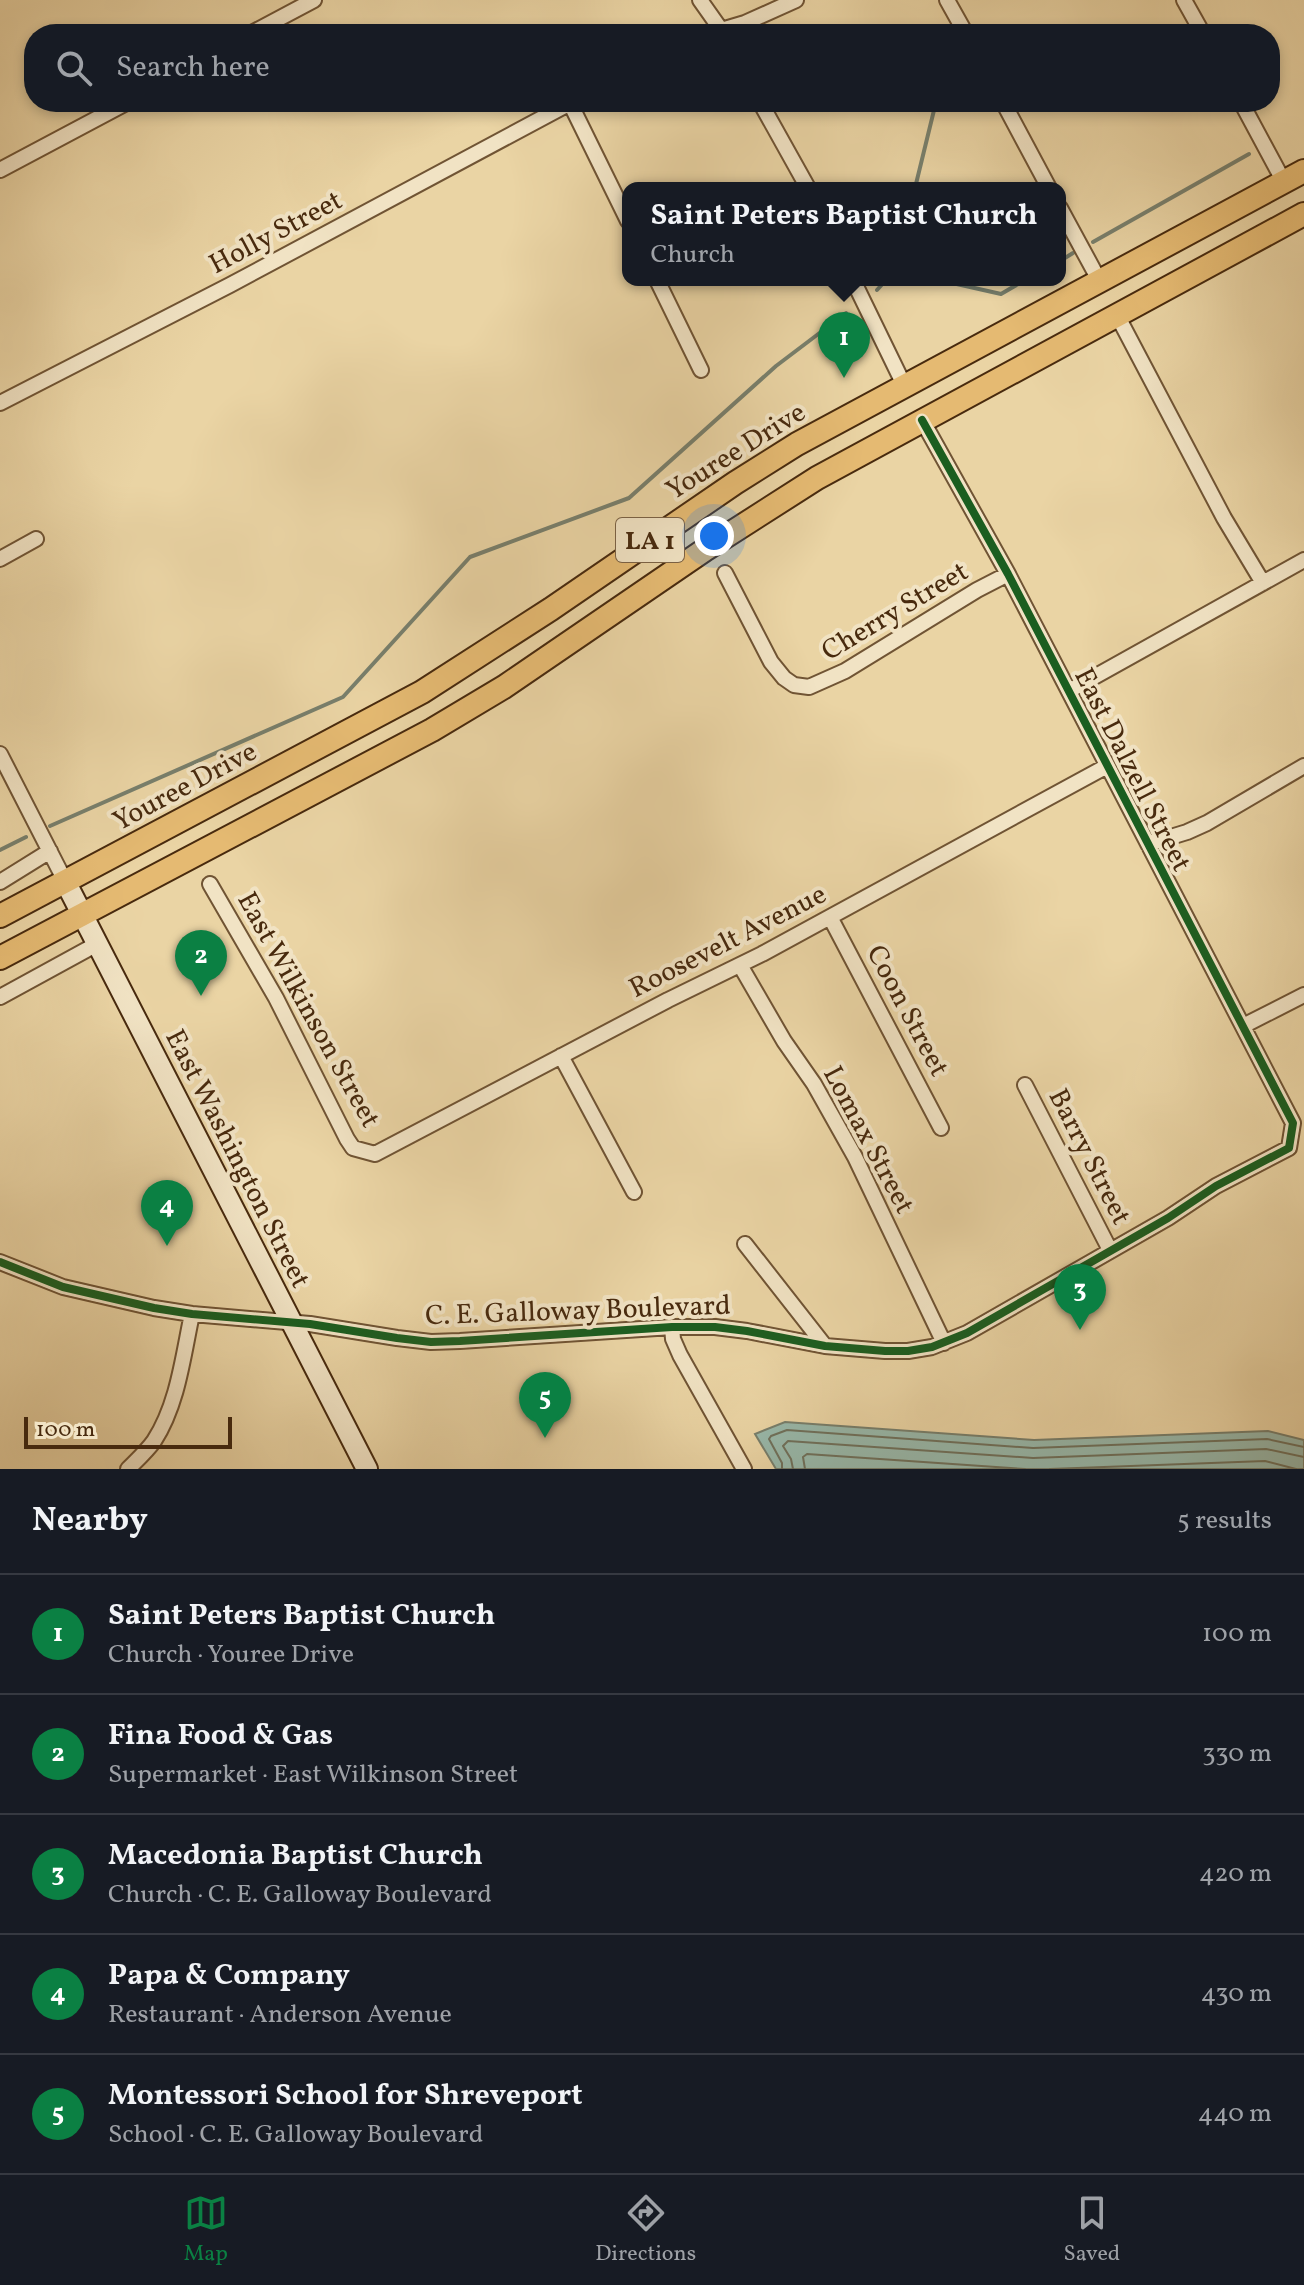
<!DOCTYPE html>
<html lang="en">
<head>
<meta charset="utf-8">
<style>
  body { margin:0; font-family:Vollkorn,serif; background:#242831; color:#f1f3f6 }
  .scale { position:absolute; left:24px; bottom:20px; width:208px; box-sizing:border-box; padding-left:8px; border:4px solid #482a0e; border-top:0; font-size:22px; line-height:28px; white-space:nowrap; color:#482a0e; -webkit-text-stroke:6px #f1e3c4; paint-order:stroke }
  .you { position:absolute; left:714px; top:536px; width:28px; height:28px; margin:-20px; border:6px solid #fff; border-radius:50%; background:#1a73e8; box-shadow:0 0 0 12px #1a73e833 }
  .badge { display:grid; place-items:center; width:52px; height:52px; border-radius:50%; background:#0b8043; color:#fff; font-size:26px; font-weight:700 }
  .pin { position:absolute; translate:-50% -66px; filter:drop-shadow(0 2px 4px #0008) }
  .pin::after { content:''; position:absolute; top:42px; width:28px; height:24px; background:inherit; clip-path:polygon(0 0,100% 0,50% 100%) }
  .popup { position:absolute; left:622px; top:182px; width:444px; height:104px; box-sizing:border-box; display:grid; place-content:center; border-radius:16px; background:#171b24; filter:drop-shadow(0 2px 6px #0005); font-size:26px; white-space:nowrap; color:#9ea1a6 }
  .popup b { font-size:30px; color:#f1f3f6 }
  .popup::after { content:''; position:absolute; left:50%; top:100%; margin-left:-16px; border:16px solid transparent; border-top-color:#171b24 }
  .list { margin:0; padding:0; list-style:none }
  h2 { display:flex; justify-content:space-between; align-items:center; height:104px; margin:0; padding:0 32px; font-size:34px }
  h2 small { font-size:26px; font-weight:400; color:#9ea1a6 }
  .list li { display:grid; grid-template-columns:52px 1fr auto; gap:24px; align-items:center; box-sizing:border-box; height:120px; padding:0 32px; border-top:2px solid #363941 }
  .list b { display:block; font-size:30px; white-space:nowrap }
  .list p { margin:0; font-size:26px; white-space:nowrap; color:#9ea1a6 }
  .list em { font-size:26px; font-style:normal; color:#9ea1a6 }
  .icon { flex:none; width:44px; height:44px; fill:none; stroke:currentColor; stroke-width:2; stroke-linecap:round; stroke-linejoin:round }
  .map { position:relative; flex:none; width:1304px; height:1469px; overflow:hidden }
  .search { position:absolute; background:#171b24; box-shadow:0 4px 12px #0003; left:24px; right:24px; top:24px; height:88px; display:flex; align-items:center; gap:20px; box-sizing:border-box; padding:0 28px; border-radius:32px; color:#9ea1a6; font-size:30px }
  .sheet { height:704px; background:#171b24 }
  nav { display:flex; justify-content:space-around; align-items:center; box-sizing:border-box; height:112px; border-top:2px solid #363941; background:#171b24; font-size:22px; color:#9ea1a6 }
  nav a { display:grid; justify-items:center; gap:4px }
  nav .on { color:#0b8043 }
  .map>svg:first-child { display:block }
  .water { fill:#98b8aa; stroke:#787f6c; stroke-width:2 }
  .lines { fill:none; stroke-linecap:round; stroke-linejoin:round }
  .shore { stroke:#70715c; stroke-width:2 }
  .stream { stroke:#787f6c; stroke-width:4 }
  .street-casing { stroke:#705434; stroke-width:18 }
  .secondary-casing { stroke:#482a0e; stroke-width:24 }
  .primary-casing { stroke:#482a0e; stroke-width:26 }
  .street { stroke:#f1e3c4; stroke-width:14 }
  .secondary { stroke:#f1e3c4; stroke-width:20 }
  .primary { stroke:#e5ba72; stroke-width:22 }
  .cycleway-casing { stroke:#f1e3c4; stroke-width:13 }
  .cycleway { stroke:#1b5e20; stroke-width:8 }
  .labels { text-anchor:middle; stroke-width:8; stroke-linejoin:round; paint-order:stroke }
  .shield { fill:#f1e3c4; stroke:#7b6245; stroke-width:2 }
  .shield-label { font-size:26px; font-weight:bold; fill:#482a0e }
  .street-label { font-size:28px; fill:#482a0e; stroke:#f1e3c4 }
</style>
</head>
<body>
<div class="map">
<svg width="1304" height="1469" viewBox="0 0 1304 1469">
  <rect width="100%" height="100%" fill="#ead4a4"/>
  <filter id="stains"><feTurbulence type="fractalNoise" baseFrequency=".0025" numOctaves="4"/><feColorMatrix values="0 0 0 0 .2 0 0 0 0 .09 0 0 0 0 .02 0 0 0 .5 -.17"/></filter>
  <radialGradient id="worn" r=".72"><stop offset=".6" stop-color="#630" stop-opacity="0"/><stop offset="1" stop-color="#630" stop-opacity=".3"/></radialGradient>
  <path class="water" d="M785 1422 1034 1440 1268 1431 1304 1440V1469H776L755 1434Z"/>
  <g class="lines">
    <path class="shore" d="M782 1469V1463L769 1439 771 1436 787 1430 1033 1448 1267 1439 1304 1447
      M793 1469 791 1459 783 1446 788 1441 1033 1458 1266 1449 1304 1457
      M805 1469 803 1457 807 1454 1025 1469
      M1050 1469 1265 1461 1296 1469"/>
    <path class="stream" d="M953 34V32
      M915 188 936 102
      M1093 242 1249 154
      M1060 261 1073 253
      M939 280 1001 294 1025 280
      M877 290 886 280
      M50 826 343 697 470 557 629 498 776 366 846 313
      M0 850 26 837"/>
    <defs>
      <path id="street" d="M700 0 724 34
        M947 0 966 34
        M1184 0 1203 34
        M250 34 314 0
        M708 34 745 23 796 0
        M760 102 808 188
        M1003 102 1049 188
        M1241 102 1284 182
        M570 103 628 221
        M0 170 128 102
        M1060 208 1099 280
        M657 280 701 370
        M853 280 904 385
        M1117 315 1224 518 1263 583
        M0 403 230 285 572 102
        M0 559 36 539
        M725 573 771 662 784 678 794 685 809 687 845 671 977 590 1008 574
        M1069 691 1304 560
        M0 754 65 881
        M1148 844 1187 832 1207 823 1304 766
        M0 882 50 851
        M210 884 276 998 347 1139 353 1148 375 1154 668 1000 762 954 1107 766
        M830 917 941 1128
        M740 965 784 1041 814 1084 855 1157 944 1343
        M0 997 97 944
        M1243 1026 1304 995
        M561 1056 634 1192
        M1025 1085 1110 1250
        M745 1244 825 1346
        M0 1262 63 1287 154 1308 192 1314 310 1324 397 1338 431 1342 460 1341 672 1327H715L747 1331 825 1346 885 1351H908L932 1347 967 1333 1168 1218 1216 1186 1289 1148 1293 1123 1008 574 922 420
        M672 1327 673 1339 680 1355 744 1469
        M128 1469C136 1461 147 1451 154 1441 178 1404 183 1356 192 1314"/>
      <path id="secondary" d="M65 881 367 1469"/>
      <path id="primary" d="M0 916 422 692 551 609 735 483 797 444 1304 171
        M0 958 432 730 504 687 706 549 817 478 1304 214"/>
    </defs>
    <use href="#street" class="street-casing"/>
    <use href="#secondary" class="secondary-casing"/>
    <use href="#primary" class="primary-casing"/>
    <use href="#street" class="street"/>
    <use href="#secondary" class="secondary"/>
    <use href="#primary" class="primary"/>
    <defs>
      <path id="cycleway" d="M0 1262 63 1287 154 1308 192 1314 310 1324 397 1338 431 1342 460 1341 672 1327H715L747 1331 825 1346 885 1351H908L932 1347 967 1333 1168 1218 1216 1186 1289 1148 1293 1123 1008 574 922 420"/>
    </defs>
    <use href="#cycleway" class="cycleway-casing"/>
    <use href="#cycleway" class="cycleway"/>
  </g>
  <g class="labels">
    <rect class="shield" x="616" y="518" width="68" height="44" rx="6"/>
    <g class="shield-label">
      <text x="650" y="549">LA 1</text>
    </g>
    <g class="street-label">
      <text transform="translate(275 231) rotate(-28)" y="10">Holly Street</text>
      <text transform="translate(735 450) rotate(-32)" y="10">Youree Drive</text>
      <text transform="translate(894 610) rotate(-31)" y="10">Cherry Street</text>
      <text transform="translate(1134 769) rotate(63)" y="10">East Dalzell Street</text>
      <text transform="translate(184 785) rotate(-28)" y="10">Youree Drive</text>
      <text transform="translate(727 940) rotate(-27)" y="10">Roosevelt Avenue</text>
      <text transform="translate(310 1009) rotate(61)" y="10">East Wilkinson Street</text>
      <text transform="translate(909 1010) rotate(62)" y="10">Coon Street</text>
      <text transform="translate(870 1139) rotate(62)" y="10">Lomax Street</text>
      <text transform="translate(1091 1156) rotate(63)" y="10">Barry Street</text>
      <text transform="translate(239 1158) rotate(63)" y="10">East Washington Street</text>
      <text transform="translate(578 1309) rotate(-2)" y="10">C. E. Galloway Boulevard</text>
    </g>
  </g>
  <rect width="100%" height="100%" filter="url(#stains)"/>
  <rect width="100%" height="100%" fill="url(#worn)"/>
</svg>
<div class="scale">100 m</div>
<div class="you"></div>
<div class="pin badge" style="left:844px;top:378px">1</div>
<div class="popup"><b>Saint Peters Baptist Church</b>Church</div>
<div class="pin badge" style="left:201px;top:996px">2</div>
<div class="pin badge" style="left:1080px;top:1330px">3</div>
<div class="pin badge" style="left:167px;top:1246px">4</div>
<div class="pin badge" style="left:545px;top:1438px">5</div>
<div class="search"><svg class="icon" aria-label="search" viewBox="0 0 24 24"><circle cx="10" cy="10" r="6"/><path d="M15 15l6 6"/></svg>Search here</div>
</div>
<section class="sheet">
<h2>Nearby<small>5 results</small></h2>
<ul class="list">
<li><span class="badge">1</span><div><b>Saint Peters Baptist Church</b><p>Church · Youree Drive</p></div><em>100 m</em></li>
<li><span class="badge">2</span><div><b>Fina Food &amp; Gas</b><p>Supermarket · East Wilkinson Street</p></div><em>330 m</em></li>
<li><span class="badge">3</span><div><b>Macedonia Baptist Church</b><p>Church · C. E. Galloway Boulevard</p></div><em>420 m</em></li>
<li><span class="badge">4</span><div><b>Papa &amp; Company</b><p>Restaurant · Anderson Avenue</p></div><em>430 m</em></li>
<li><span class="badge">5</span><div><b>Montessori School for Shreveport</b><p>School · C. E. Galloway Boulevard</p></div><em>440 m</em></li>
</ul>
</section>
<nav>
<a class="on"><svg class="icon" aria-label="map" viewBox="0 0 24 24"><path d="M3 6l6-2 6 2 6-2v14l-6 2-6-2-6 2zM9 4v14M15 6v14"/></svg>Map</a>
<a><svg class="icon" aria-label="directions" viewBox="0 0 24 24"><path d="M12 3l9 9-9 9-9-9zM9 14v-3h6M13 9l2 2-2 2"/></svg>Directions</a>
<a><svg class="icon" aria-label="saved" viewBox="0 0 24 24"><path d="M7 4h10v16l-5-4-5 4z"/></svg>Saved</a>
</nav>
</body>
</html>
